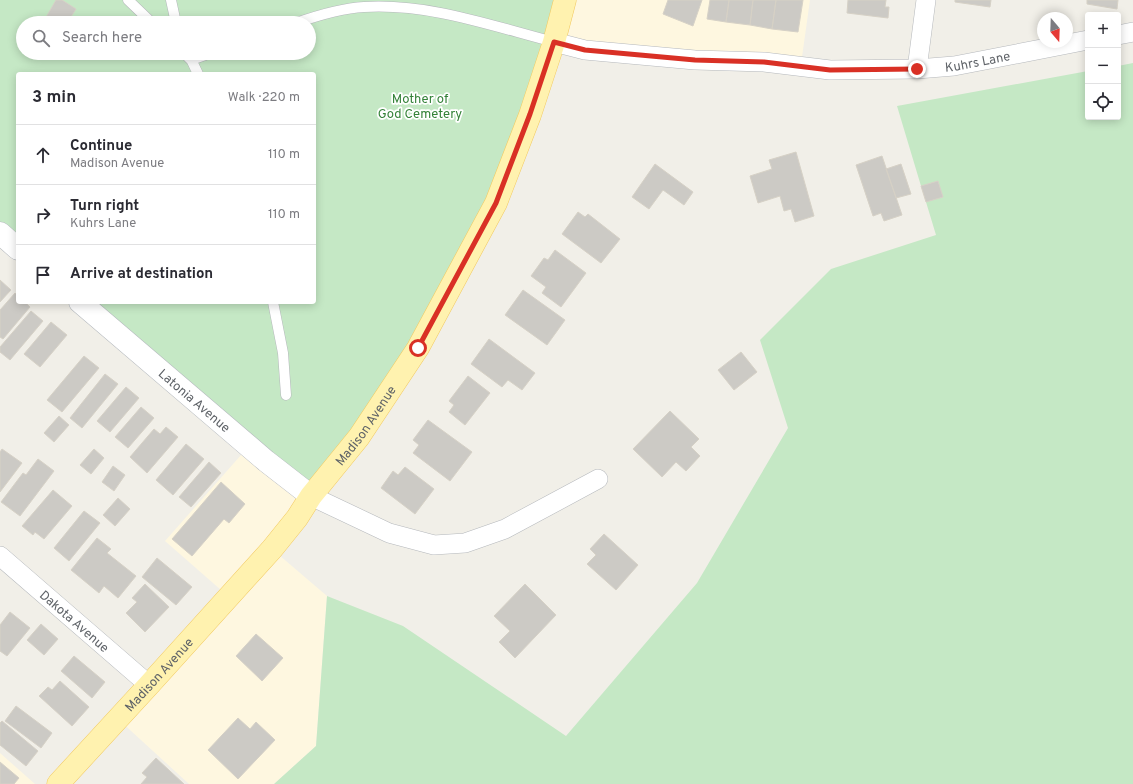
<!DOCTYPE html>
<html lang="en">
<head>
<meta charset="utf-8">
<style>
  body { margin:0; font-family:Overpass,sans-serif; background:#f7f7f7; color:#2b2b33 }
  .controls { position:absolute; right:12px; top:12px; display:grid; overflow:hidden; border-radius:4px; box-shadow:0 2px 10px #0003 }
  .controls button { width:36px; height:36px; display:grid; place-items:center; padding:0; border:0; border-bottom:1px solid #e1e1e2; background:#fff; color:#2b2b33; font:20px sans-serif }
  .compass { position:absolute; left:1037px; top:12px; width:36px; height:36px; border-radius:50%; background:#fff; box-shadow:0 2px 10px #0003; rotate:161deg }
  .stop { position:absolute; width:12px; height:12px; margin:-9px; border:3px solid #d93025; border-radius:50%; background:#fff }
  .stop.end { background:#d93025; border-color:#fff; box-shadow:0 1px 4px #0008 }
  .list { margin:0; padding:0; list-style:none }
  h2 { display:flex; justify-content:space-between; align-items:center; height:52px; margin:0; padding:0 16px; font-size:17px }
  h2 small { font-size:13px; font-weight:400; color:#7c7c81 }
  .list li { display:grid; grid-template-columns:26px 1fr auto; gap:12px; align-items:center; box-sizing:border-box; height:60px; padding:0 16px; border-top:1px solid #e1e1e2 }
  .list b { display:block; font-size:15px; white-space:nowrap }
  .list p { margin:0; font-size:13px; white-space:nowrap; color:#7c7c81 }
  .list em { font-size:13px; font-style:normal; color:#7c7c81 }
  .icon { flex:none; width:22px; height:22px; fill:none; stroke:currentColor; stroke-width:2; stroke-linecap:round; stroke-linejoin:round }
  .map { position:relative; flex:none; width:1133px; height:784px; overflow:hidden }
  .search { position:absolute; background:#fff; box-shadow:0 2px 10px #0003; left:16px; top:16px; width:300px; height:44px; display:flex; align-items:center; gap:10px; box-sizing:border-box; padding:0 14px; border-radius:22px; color:#7c7c81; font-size:15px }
  .panel { position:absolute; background:#fff; box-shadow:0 2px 10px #0003; left:16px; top:72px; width:300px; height:232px; border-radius:4px }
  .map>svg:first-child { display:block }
  .commercial { fill:#fef7e0 }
  .green { fill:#c5e8c5; fill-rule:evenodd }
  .building { fill:#cccac5; stroke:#d6d1c6 }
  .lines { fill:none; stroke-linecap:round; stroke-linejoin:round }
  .lane-casing { stroke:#b5b8bc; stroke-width:11 }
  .street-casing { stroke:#b5b8bc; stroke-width:20 }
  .secondary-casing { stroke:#b6babf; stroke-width:23 }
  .primary-casing { stroke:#f2c960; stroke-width:23 }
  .lane { stroke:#fff; stroke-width:10 }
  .street { stroke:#fff; stroke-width:19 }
  .secondary { stroke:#fff; stroke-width:22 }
  .primary { stroke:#fff2af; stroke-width:22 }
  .route { stroke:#d93025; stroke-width:5 }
  .labels { text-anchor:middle; stroke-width:3.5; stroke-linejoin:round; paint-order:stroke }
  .street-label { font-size:13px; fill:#5f6368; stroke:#fff }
  .park-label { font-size:13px; fill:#348238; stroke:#fff }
</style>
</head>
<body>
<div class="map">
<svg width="1133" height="784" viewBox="0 0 1133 784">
  <rect width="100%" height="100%" fill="#f1efe8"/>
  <path class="commercial" d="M565 0H810L802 57 622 45 555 42Z
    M249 446 311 496 272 549 327 596 316 746 274 784H189L118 719 229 597 165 541Z
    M0 753 35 784H0Z"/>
  <path class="green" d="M0 0H565L462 266 311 496 80 302H314V74H18V249L0 233ZM23 23H309V53H23Z
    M1133 63V784H274L316 746 327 596 403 626 566 736 697 583 788 428 760 340 831 269 936 235 926 202 943 197 938 181 921 186 897 106 1088 71V117H1118V66Z"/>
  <path class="building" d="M56 0H62L76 9 67 23H52L45 19Z
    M668 0H702L693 26 663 14Z
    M710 0H729L726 22 707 19Z
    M729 0H753L750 25 726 22Z
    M753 0H776L772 29 750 25Z
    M776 0H803L798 32 772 29Z
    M848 0H886L885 7H889L888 18 847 13Z
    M955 0H991L990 7 955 2Z
    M1087 0H1118L1117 9 1087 4Z
    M796 152 814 216 795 222 791 209 784 211 780 196 758 203 750 176 772 169 769 160Z
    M882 156 902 215 884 221 881 213 873 216 856 165Z
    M655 164 693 192 684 205 663 190 649 209 632 197Z
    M901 164 911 194 896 198 886 169Z
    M938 181 943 197 926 202 921 186Z
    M578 212 585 217 588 214 620 239 601 263 562 234Z
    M555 250 586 273 561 307 542 293 546 287 531 276 544 258 548 260Z
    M0 280 11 290 0 302Z
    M523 290 565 320 547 345 505 315Z
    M15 293 18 296V302H25L30 307 3 339 0 337V310Z
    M31 311 43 321 10 360 0 352V347Z
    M51 322 67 335 40 367 24 354Z
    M489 339 535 373 522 390 508 380 502 387 471 364Z
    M741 352 757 372 734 390 718 370Z
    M84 356 99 368 62 412 47 400Z
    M105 374 118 384 82 428 70 418Z
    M468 376 490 393 465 425 449 412 454 405 449 401Z
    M126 387 139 398 110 432 97 421Z
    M141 407 154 418 128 448 115 437Z
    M670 411 699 439 691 447 700 456 686 471 676 462 662 477 633 449Z
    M59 416 69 425 54 442 44 433Z
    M428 420 472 452 450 481 413 453 419 445 413 440Z
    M166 427 178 437 147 473 130 457 154 429 160 434Z
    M186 444 204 459 173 495 156 480Z
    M2 449 22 463 0 492V452Z
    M94 449 104 458 91 474 80 465Z
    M38 459 54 471 20 516 1 502 23 473 26 475Z
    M209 462 221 473 191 507 179 497Z
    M113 466 125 475 114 491 102 482Z
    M405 467 434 489 415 514 381 488 393 471 398 475Z
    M221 482 245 504 229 523 224 519 192 556 172 539Z
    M53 490 72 506 44 539 35 532 33 535 22 526Z
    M118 498 130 509 115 526 103 515Z
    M84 511 100 523 69 561 54 548Z
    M604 534 638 565 616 590 587 564 596 555 590 549Z
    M97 538 111 549 107 553 136 576 118 598 104 586 99 593 71 570Z
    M157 558 192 587 176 605 142 577Z
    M145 584 169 607 145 632 126 613 137 602 132 598Z
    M525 584 556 615 515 658 499 642 510 631 494 616Z
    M10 612 30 628 7 656 0 651V625Z
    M41 624 58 639 44 655 27 640Z
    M256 634 283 658 262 681 236 656Z
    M74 656 105 682 92 698 61 671Z
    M60 681 89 707 72 726 39 696 48 687 52 690Z
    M16 706 52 733 41 748 5 721Z
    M238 718 250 729 256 722 275 740 238 779 208 750Z
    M2 721 38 751 26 766 0 745V723Z
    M156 758 184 784H141L147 777 142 773Z
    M0 762 19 778 14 784H0Z"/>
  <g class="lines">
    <defs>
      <path id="lane" d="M128 0 152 23
        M171 0 176 23
        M296 23C316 16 343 8 364 7 429 3 492 26 554 42
        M184 53 191 60 211 53
        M189 55 198 74
        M273 302 283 353 286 395"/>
      <g id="street">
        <path d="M1118 35 1133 32"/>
        <path id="s1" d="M554 42 585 50 695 60 764 62 830 70 917 69 954 66 1088 40"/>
        <path d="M917 69 926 0"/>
        <path d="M311 496 389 533 434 545 465 543 505 529 598 479"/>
        <path id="s2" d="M0 556 149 685"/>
      </g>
      <g id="secondary">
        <path d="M0 233 18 249"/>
        <path id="s3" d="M80 302 266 461 311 496"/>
      </g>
      <g id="primary">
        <path id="s4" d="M58 784 149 685 272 549 297 518 311 496 359 437 418 348 496 203 530 115 554 42 565 0"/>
      </g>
    </defs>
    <use href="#lane" class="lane-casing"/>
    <use href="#street" class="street-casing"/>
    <use href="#secondary" class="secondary-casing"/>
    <use href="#primary" class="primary-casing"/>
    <use href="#lane" class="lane"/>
    <use href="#street" class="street"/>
    <use href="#secondary" class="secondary"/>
    <use href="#primary" class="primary"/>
  </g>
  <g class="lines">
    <path class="route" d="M418 348 496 203 530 114 554 42 585 50 695 60 764 62 830 70 917 69"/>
  </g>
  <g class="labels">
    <g class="street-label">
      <text dy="5" stroke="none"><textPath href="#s1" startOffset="426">Kuhrs Lane</textPath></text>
      <text dy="5" stroke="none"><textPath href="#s3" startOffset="151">Latonia Avenue</textPath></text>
      <text dy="5" stroke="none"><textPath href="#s4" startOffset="473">Madison Avenue</textPath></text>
      <text dy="5" stroke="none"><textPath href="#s2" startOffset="99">Dakota Avenue</textPath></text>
      <text dy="5" stroke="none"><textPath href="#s4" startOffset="149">Madison Avenue</textPath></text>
    </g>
    <g class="park-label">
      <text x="420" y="103">Mother of<tspan x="420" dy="15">God Cemetery</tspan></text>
    </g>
  </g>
</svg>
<div class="controls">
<button>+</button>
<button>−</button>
<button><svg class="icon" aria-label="locate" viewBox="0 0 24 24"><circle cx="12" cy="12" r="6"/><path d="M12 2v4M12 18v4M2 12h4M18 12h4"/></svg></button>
</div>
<svg class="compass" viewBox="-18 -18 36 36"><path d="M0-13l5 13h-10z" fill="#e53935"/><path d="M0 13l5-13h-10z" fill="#7c7c81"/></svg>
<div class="stop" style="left:418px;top:348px"></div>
<div class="stop end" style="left:917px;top:69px"></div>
<div class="search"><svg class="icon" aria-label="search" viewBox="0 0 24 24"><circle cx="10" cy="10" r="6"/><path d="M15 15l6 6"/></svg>Search here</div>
<section class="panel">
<h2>3 min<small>Walk · 220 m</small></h2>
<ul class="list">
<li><svg class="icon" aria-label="ahead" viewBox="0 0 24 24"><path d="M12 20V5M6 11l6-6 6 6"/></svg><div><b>Continue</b><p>Madison Avenue</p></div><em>110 m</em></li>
<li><svg class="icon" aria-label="right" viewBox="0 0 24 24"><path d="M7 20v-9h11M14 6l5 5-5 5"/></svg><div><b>Turn right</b><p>Kuhrs Lane</p></div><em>110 m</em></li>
<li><svg class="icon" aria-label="arrive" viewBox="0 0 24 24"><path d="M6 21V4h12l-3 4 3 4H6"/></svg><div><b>Arrive at destination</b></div></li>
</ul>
</section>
</div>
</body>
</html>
